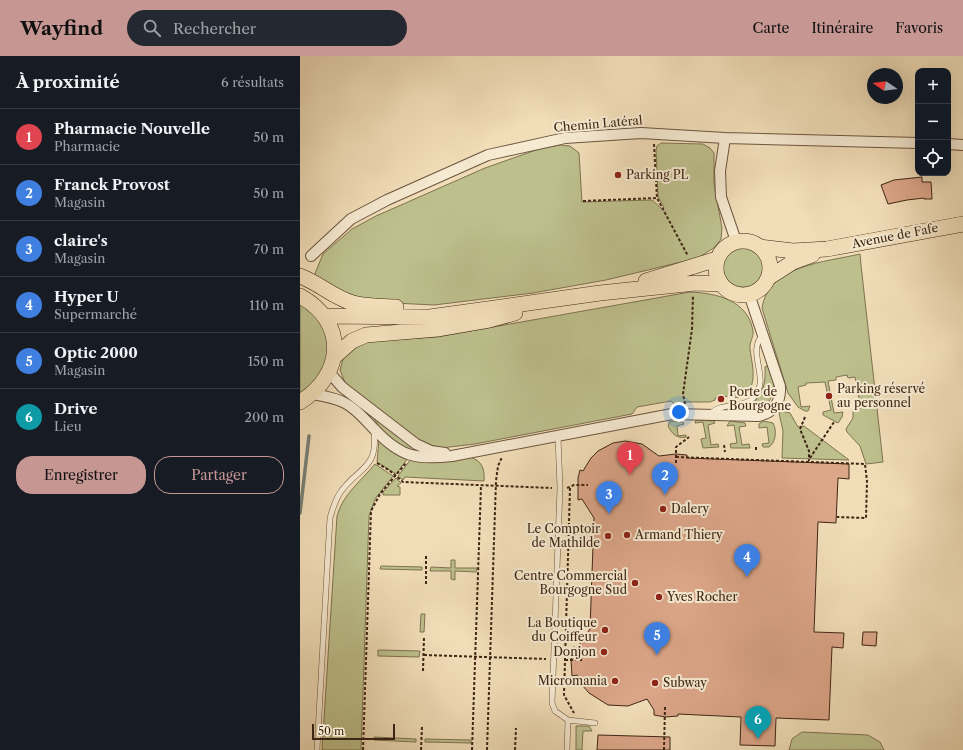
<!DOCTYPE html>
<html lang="fr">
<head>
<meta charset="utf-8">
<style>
  body { margin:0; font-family:"Libre Caslon Text",serif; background:#242831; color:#f1f3f6 }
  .controls { position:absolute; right:12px; top:12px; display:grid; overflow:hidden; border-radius:8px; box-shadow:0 4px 16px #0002 }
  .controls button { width:36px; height:36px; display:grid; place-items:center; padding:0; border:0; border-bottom:1px solid #363941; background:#171b24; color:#f1f3f6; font:20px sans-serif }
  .compass { position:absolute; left:567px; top:12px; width:36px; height:36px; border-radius:50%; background:#171b24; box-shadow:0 4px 16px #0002; rotate:283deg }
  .scale { position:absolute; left:12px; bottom:10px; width:83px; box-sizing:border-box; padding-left:4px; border:2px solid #3f2614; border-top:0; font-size:11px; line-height:14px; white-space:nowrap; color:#3f2614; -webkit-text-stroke:3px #f6ead2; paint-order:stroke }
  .you { position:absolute; left:379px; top:356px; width:14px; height:14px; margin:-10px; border:3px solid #fff; border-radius:50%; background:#1a73e8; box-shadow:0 0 0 6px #1a73e833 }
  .badge { display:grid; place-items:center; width:26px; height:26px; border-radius:50%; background:#c59692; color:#fff; font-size:13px; font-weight:700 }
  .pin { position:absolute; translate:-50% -33px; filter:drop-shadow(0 1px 2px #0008) }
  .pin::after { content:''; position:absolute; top:21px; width:14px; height:12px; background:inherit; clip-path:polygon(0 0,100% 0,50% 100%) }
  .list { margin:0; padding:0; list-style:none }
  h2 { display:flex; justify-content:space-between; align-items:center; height:52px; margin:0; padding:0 16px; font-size:17px }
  h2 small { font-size:13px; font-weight:400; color:#9ea1a6 }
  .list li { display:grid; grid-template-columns:26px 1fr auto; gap:12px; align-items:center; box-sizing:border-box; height:56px; padding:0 16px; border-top:1px solid #363941 }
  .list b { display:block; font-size:15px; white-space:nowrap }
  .list p { margin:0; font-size:13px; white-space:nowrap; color:#9ea1a6 }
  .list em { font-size:13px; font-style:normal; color:#9ea1a6 }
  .actions { display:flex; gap:8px; padding:12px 16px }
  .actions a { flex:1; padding:9px 0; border:1px solid #c59692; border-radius:16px; text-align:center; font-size:14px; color:#c59692 }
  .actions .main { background:#c59692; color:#111 }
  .icon { flex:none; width:22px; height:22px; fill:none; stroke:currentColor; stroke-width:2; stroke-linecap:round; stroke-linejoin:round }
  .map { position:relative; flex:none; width:663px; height:694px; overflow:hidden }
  header { display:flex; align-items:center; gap:24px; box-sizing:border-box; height:56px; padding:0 20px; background:#c59692; color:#111 }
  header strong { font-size:19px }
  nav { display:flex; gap:22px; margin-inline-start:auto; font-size:14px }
  .search { width:280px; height:36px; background:#242831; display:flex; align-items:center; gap:10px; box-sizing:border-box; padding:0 14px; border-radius:22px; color:#9ea1a6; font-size:15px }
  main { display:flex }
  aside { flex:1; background:#171b24 }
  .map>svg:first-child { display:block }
  .green { fill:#bdc08d; stroke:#7e7350 }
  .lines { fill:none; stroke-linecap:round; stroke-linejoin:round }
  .stream { stroke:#777f75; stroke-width:3.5 }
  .building { fill:#dca689; stroke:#3f2614 }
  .lane-casing { stroke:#6c543d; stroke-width:6 }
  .street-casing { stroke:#6c543d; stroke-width:12 }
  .primary-casing { stroke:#3f2614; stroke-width:16 }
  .path { stroke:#3f2614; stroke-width:2; stroke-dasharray:3 2; stroke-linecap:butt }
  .lane { stroke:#f6ead2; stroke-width:5 }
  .street { stroke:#f6ead2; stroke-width:10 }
  .primary { stroke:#f1deb9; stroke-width:15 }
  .poi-dot { fill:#8f2418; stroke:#f6ead2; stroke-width:1.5 }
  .labels { text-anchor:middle; stroke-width:4; stroke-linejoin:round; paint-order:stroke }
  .street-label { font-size:12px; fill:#3f2614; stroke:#f6ead2 }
  .poi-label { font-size:12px; fill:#3f2614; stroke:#f6ead2; text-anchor:start }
</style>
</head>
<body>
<header>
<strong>Wayfind</strong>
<div class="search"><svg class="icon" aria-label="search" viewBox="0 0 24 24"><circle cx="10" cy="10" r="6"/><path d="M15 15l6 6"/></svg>Rechercher</div>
<nav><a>Carte</a><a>Itinéraire</a><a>Favoris</a></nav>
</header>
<main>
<aside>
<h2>À proximité<small>6 résultats</small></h2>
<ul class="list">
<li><span class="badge" style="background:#e0444e">1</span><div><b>Pharmacie Nouvelle</b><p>Pharmacie</p></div><em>50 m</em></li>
<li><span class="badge" style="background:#3f7fe0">2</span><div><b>Franck Provost</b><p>Magasin</p></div><em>50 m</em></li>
<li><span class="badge" style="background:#3f7fe0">3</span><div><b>claire's</b><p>Magasin</p></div><em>70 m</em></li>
<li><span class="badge" style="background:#3f7fe0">4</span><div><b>Hyper U</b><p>Supermarché</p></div><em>110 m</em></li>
<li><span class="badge" style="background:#3f7fe0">5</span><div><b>Optic 2000</b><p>Magasin</p></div><em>150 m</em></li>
<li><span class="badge" style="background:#0f9aa8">6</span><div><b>Drive</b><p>Lieu</p></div><em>200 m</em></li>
</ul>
<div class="actions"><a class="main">Enregistrer</a><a>Partager</a></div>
</aside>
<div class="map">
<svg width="663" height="694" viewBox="0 0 663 694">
  <rect width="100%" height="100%" fill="#f1deb9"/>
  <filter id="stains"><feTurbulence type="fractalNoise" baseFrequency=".005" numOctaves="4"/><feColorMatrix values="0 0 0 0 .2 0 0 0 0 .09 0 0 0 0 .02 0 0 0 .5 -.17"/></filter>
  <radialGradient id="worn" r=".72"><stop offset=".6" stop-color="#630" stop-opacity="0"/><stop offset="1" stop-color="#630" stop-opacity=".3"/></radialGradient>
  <path class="green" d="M361 87 403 88 410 92 414 97V128L422 172 421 183 415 191 398 202 306 224 233 237 134 249 94 247 53 242 14 220 23 198 52 173 76 160 185 112 236 94 260 89 270 90 279 97 282 146 352 144 362 153 364 152 358 140 356 94 357 90Z
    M423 211a20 20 0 1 1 40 0a20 20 0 1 1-40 0Z
    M560 198 561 209 583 406 566 408 560 390 547 376 546 373 553 362V354L561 352 555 321 548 322 547 319 536 321V324L528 325 534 357 543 356 542 361 538 367 523 359V356L531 354 525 326 506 327V329L498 331 501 351 510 350 508 355H505L498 351 488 337 462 252C468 209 526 206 560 198Z
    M390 236C416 237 448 244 453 275 454 281 449 286 450 293 452 310 461 337 435 342V339L415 342V344L410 346H385L384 352 377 351 371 345 337 351 332 358 175 388 141 392 120 386 46 329 40 314 43 303 51 294 70 285 137 281Z
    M0 247 21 266 28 283V301L23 316 0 339Z
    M467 310C482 326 472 357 448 355V352C462 339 466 330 465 311Z
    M481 355 490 357 498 371 504 370 549 404 482 402 483 375 479 357Z
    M72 359 116 392 112 398C95 391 80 374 72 359Z
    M396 364 414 365 415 367 408 369 411 389 418 388 419 391 403 392 401 383 406 382 403 366 395 367Z
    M370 365 383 366 384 368 377 370 378 380 386 379V381C377 383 372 378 368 370Z
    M430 365 445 367 446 370 439 371 442 389 449 388 450 392H431L430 388 437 387 434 369 427 370Z
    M463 365 473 367C477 374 476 386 469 391H463L462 388 469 387 467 371 459 372V368Z
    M79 384 108 402 96 418 77 406Z
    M169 401C182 404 185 413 184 425L105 421 103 424 98 420 111 403Z
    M75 408 93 420 75 443 69 460 61 694H22L37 460C43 438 61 425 75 408Z
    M96 422 101 427 97 430 100 431V439H83V436Z
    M151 504H155V512H177L176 516 155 515V524L151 523V515H130L131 511 151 512Z
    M81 510 122 511V514L80 513Z
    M121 558H125L124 576H120Z
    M78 594 120 595 119 601 78 600Z
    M276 670H289L292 675H283L282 694H276Z
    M502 676 568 679 580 686 584 694H489L492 683Z
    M74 681 116 683V686L74 684Z
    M125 683 171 684V687L125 686Z"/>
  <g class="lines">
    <path class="stream" d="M0 457 9 380"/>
  </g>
  <path class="building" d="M622 121V126H631L632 143H624V142L607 144 588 148 581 129 594 124Z
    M325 385 342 388 359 400 376 398 387 399V402L549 408V423L538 422 536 467 518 466 514 576 544 577 543 592 532 591 529 664 476 662 475 690 440 689 441 661 378 658V660L365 661 354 659V654L347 643 328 650 308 649 289 637 282 629 277 619 272 620 271 604 273 591 277 592 290 573 294 462 282 443 278 444V422L280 414 283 415 291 402 298 395 313 387Z
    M563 576H577L576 590 562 589Z
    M298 679 370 681V694H297Z"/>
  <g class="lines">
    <defs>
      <path id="lane" d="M410 358C422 345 444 354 455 340 470 322 446 295 463 279
        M258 381 260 432 252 647 255 655 268 664 267 694
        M268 664 295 667
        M17 694 30 462C33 452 35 443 42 434 61 410 78 412 74 375"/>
      <path id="street" d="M425 82 420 115 421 141 436 185
        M648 88 663 89
        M11 200 51 163 87 144 188 99 265 82 341 77 425 82 618 87
        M29 316 42 331 116 388 131 395 145 397
        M13 338C24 340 36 342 45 347 58 354 65 364 75 374 101 401 116 404 152 400L372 358 458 360C474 357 481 346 480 330L449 238"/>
      <path id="primary" d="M416 212a27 27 0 1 1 54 0a27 27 0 1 1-54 0Z
        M460 191 493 195 527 193 663 168
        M0 220C19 227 34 242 53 247 67 251 82 250 96 251
        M468 222 493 206 512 199
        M346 225 417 203
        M0 240C48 266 44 319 0 346
        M24 260 130 261 300 237 396 227 421 228
        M34 301 52 285 66 279 137 273 189 264 215 257"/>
    </defs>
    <use href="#lane" class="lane-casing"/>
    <use href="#street" class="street-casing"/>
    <use href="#primary" class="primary-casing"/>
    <path class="path" d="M354 88 357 142
      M283 145 357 142 388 200
      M385 348 383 338 392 273 393 239
      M505 361 500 373 509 395V405
      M424 389 425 396
      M456 391V396
      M376 401 565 408 567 425 566 462 537 461
      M510 402 534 366
      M77 407 89 414 103 426 252 432
      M376 407V391L389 381
      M267 432 274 429H288
      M270 432 264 639 274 657
      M126 528V499
      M124 599 246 603
      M265 604H282
      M123 615 124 581
      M63 694 71 455 80 438 106 407
      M121 694 122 670
      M172 694 181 430
      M187 694 196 425 198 410 202 401
      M215 694 216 672
      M364 694 365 651"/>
    <use href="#lane" class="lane"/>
    <use href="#street" class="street"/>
    <use href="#primary" class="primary"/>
  </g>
  <g class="poi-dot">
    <circle cx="318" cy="119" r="4"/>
    <circle cx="529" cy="340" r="4"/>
    <circle cx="421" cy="343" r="4"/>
    <circle cx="363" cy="453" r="4"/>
    <circle cx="327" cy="479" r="4"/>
    <circle cx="308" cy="480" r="4"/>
    <circle cx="335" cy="527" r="4"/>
    <circle cx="359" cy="541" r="4"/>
    <circle cx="305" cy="574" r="4"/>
    <circle cx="304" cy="596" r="4"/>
    <circle cx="315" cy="625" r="4"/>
    <circle cx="355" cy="627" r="4"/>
  </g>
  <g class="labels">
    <g class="street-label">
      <text transform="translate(298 68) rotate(-5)" y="4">Chemin Latéral</text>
      <text transform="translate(595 180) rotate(-11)" y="4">Avenue de Fafe</text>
    </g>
    <g class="poi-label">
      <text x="326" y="123">Parking PL</text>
      <text x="537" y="337">Parking réservé<tspan x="537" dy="14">au personnel</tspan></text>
      <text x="429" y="340">Porte de<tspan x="429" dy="14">Bourgogne</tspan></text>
      <text x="371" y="457">Dalery</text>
      <text x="300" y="477" text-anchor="end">Le Comptoir<tspan x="300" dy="14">de Mathilde</tspan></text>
      <text x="335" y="483">Armand Thiery</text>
      <text x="327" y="524" text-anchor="end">Centre Commercial<tspan x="327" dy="14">Bourgogne Sud</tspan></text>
      <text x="367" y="545">Yves Rocher</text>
      <text x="297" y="571" text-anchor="end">La Boutique<tspan x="297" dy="14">du Coiffeur</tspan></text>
      <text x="296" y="600" text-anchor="end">Donjon</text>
      <text x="307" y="629" text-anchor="end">Micromania</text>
      <text x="363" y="631">Subway</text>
    </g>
  </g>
  <rect width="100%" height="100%" filter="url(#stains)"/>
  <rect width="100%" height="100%" fill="url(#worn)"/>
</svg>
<div class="controls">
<button>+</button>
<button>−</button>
<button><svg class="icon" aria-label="locate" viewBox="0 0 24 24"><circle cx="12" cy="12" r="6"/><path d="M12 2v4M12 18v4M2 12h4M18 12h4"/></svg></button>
</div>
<svg class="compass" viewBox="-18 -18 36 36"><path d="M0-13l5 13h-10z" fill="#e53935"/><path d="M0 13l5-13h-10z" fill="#9ea1a6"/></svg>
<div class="scale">50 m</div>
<div class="you"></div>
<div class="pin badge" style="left:330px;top:419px;background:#e0444e">1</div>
<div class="pin badge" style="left:365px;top:439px;background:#3f7fe0">2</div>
<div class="pin badge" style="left:309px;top:458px;background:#3f7fe0">3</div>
<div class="pin badge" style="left:447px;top:521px;background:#3f7fe0">4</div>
<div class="pin badge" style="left:357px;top:599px;background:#3f7fe0">5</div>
<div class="pin badge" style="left:458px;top:683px;background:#0f9aa8">6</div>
</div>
</main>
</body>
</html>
